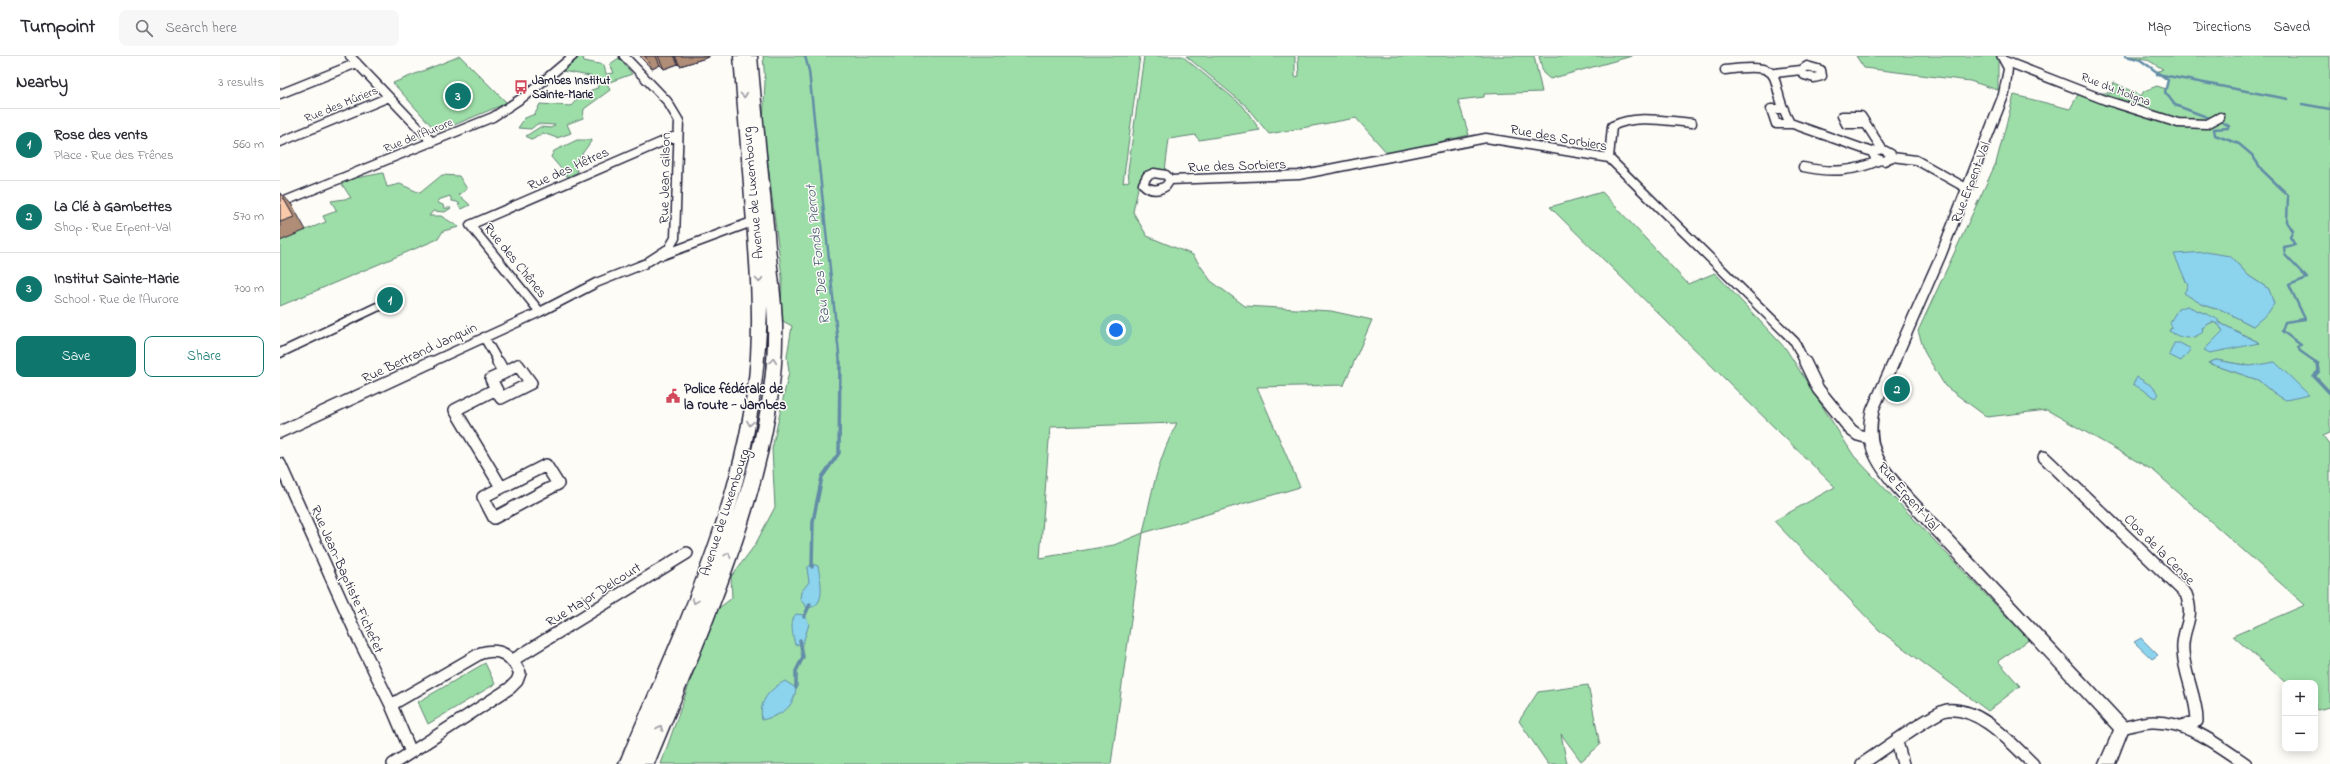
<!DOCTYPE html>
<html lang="en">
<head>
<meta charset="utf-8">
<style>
  body { margin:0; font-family:"Indie Flower",sans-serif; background:#f7f7f7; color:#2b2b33 }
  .controls { position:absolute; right:12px; bottom:12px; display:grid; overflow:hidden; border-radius:8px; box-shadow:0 2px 10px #0003 }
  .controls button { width:36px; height:36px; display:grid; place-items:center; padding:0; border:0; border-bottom:1px solid #e1e1e2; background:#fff; color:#2b2b33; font:20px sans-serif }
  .you { position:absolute; left:836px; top:274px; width:14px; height:14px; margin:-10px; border:3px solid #fff; border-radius:50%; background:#1a73e8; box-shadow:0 0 0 6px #1a73e833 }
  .badge { display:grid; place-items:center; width:26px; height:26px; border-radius:50%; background:#0f766e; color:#fff; font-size:13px; font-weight:700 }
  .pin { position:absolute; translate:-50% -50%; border:2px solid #fff; box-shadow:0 1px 4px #0006 }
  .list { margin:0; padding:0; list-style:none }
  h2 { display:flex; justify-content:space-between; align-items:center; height:52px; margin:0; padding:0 16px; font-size:17px }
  h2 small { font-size:13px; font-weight:400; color:#7c7c81 }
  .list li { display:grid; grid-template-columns:26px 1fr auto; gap:12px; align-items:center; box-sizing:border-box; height:72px; padding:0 16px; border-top:1px solid #e1e1e2 }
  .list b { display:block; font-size:15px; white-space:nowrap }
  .list p { margin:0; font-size:13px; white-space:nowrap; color:#7c7c81 }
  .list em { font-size:13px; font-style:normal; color:#7c7c81 }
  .actions { display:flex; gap:8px; padding:12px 16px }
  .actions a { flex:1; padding:9px 0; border:1px solid #0f766e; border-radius:8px; text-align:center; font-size:14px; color:#0f766e }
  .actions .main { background:#0f766e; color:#fff }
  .icon { flex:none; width:22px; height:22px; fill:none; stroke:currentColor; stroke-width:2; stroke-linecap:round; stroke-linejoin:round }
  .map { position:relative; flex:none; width:2050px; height:708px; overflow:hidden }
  header { display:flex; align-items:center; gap:24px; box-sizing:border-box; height:56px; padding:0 20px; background:#fff; border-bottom:1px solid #e1e1e2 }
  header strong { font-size:19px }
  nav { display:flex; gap:22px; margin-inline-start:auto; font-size:14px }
  .search { width:280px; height:36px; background:#f7f7f7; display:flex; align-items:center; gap:10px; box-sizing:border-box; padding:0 14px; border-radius:8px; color:#7c7c81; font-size:15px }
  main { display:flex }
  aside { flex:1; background:#fff }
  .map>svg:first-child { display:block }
  .green { fill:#9ddea8; stroke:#608072; fill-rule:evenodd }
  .water { fill:#8cd3ed; stroke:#628ca6 }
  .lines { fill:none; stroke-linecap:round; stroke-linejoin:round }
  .stream-far1 { stroke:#628ca6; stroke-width:2.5 }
  .stream { stroke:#628ca6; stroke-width:3.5 }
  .minor-far1-casing { stroke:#22223b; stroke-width:11 }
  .minor-casing { stroke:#22223b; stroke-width:14 }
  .tertiary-casing { stroke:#22223b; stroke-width:3 }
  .primary-casing { stroke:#22223b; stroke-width:3 }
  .minor-far1 { stroke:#fdfcf7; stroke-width:8 }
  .minor { stroke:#fdfcf7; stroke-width:11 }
  .tertiary { fill:#fdfcf7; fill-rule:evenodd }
  .primary { fill:#fdfcf7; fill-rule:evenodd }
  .wall { fill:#d7ae91; stroke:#22223b }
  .shaded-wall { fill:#af8d76; stroke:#22223b }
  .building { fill:#facaa9; stroke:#22223b }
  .oneway { stroke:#9a9aa2 }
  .labels { text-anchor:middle; stroke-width:3; stroke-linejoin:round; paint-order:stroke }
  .far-poi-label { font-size:12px; font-weight:bold; fill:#22223b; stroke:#fdfcf7; text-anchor:start }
  .far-street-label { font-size:12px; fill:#22223b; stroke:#fdfcf7 }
  .street-label { font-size:14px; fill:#22223b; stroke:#fdfcf7 }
  .poi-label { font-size:14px; font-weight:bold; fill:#22223b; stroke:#fdfcf7; text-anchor:start }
  .water-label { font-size:15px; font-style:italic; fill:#425770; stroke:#fdfcf7 }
</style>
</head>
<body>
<header>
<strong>Turnpoint</strong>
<div class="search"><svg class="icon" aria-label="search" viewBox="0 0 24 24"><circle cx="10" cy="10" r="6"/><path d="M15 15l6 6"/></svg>Search here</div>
<nav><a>Map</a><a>Directions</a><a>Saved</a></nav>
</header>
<main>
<aside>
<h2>Nearby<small>3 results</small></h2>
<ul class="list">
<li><span class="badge">1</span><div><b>Rose des vents</b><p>Place · Rue des Frênes</p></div><em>560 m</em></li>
<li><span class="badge">2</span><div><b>La Clé à Gambettes</b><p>Shop · Rue Erpent-Val</p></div><em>570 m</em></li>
<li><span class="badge">3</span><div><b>Institut Sainte-Marie</b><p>School · Rue de l'Aurore</p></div><em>700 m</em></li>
</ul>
<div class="actions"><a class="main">Save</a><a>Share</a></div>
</aside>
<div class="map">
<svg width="2050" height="708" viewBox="0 0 2050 708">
  <rect width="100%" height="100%" fill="#fdfcf7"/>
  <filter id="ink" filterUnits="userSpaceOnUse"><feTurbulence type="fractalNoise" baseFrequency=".025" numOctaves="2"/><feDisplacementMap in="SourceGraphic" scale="8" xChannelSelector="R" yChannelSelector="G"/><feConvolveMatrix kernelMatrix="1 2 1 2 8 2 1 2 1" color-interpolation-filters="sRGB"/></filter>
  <g filter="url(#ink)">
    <path class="green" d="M180 0 227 47 157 76 113 27Z
      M299 0H306L303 2 304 5 324 9 326 18 334 17 330 8 339 2 352 18 327 27 330 34 304 53 303 62 287 68 291 77 277 82 263 77 252 84 246 80 260 71 271 72 275 69 257 68 251 73 238 72 245 62 255 58 260 48 291 50 298 42 308 40 311 34 318 32 315 21 282 15Z
      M483 0H860L843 127 849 125 848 114 864 0H902L963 50 980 74 919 84 915 79 889 83 885 115 863 119 860 122 853 156 867 180 913 199 931 225 965 250 1051 255 1092 264 1064 329 977 331 1020 431 863 477 831 708H381L435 555 452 542 451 521 475 489 495 451 492 393 509 316 507 300 512 270 501 264 502 221 483 69 485 26ZM897 367C878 402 871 439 863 477L834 489 760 502 770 371Z
      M906 0H1015V21L1019 20 1018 0H1254L1262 36 1204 38V41L1178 44 1189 79 1108 98 1076 62 989 78 965 49Z
      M1259 0H1352L1270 23 1263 17Z
      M1576 0H1724L1718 5V34L1690 25 1584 12Z
      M1845 0H2050V377L2043 380 2050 389V651L2037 654 2035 652V627H2006L1953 580 2025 549 1874 415 1767 354 1707 361 1665 330 1645 297 1638 275 1716 107 1734 39 1790 53 1799 37H1835L1833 26 1861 40 1864 35 1877 30 1886 33 1888 24 1876 16 1883 13 1866 3ZM1950 200 1969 220 1989 233 1973 270 1940 253C1927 253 1915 244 1905 237L1908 231ZM1907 250 1937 263 1938 266 1980 287 1943 275 1938 268 1932 266 1922 272V276L1914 282 1889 275ZM1936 304 1970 310 1993 337 1978 324 1928 307Z
      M297 84H312L294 109 298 116 288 121 271 101 274 95Z
      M103 117 107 131 120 128 140 137 162 119 179 120 187 133 179 139 190 149 182 153 178 149 180 148 177 146 172 145 170 140 158 144V147L163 149 164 152H171L165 156 153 155 149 160H161L179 171 163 175 158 183 0 250V184L46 166 43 160 57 155 51 145 71 142 60 125Z
      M1322 136 1408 228 1435 217 1506 293 1574 400 1749 584 1718 605 1740 630 1708 655 1599 574 1494 465 1555 431 1270 151Z
      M205 607 215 628 148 668 138 646Z
      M1308 629 1320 689 1301 705 1281 678 1287 708H1268L1239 665 1258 636Z"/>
    <path class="water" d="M1926 196 1950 200 1969 220 1989 233 1994 248 1988 257 1973 270 1940 253C1927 253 1915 244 1904 237L1908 230 1894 198Z
      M1907 250 1938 263V266L1980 287 1930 297 1924 294 1943 275 1938 268 1932 266 1922 272 1923 276C1910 285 1902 283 1889 275L1892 272 1890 266 1898 253Z
      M1894 287H1900L1911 293 1901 305 1889 299Z
      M1936 304 1970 310 1995 306 2029 339 2006 344 1993 337 1978 324 1928 307Z
      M1857 321 1872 330 1879 338 1876 342 1853 328Z
      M532 508 538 510C540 523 548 551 527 552L520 543 521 536 529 526 527 512Z
      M516 558 525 559 529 568 523 587 515 589C513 580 509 565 516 558Z
      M1861 582 1878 599 1872 603 1854 586Z
      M505 625 516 632C514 653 501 659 482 664 478 645 490 633 505 625Z"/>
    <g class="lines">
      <path class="stream-far1" d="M525 0 529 15 560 307
        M1845 0 1859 3 1888 24 1885 36 1895 49 1932 63
        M1877 18 2008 43
        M2022 48 2050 53
        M1942 66 1949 70 1948 72 1934 73 1935 79 1959 88 1972 99 1982 114 2008 139 2007 166 2013 175 2010 181 2015 189 2004 191 2005 199 2027 222 2009 229 2025 263 2005 266 2002 275 2021 289 2018 291 2020 295 2037 307"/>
      <path class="stream" d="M2035 306 2038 308 2039 315 2034 320 2050 337
        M532 511 533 465 542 421 559 397 560 306
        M524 561 530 548
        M516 632V615L523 601 520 584"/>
      <defs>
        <path id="minor-far1" d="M70 0 152 86
          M344 0 387 45 399 65 395 182 389 192 369 205
          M1725 5 1825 44 1898 67 1927 68 1940 61
          M1527 10 1541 14 1542 20 1534 22 1524 19 1521 14Z
          M1445 14C1513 5 1485 23 1510 67L1592 96
          M1495 17 1521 14
          M0 38 77 7
          M1504 53H1491L1496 68H1513
          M1586 68H1566L1562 60H1581L1602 93
          M0 86 109 41
          M1602 93 1611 98 1612 101 1604 105 1595 102 1592 96Z
          M1612 101 1636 104 1688 133
          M1329 102 1332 70C1357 58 1385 65 1412 67
          M1523 111C1550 117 1574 116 1600 104
          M874 117 886 119 890 124 886 130C878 135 870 135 863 128L867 120Z
          M890 124 1019 119 1206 82 1329 102 1515 286 1525 307
          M0 147 213 61 248 38 293 0
          M383 199 480 163
          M260 256 190 169 398 79
          M204 281 219 307
          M0 297 97 251 111 247
          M149 307 260 256 316 227 364 208"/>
        <path id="minor" d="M218 306 224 317 211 323 216 333 175 354 221 431
          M1525 306 1538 333 1571 374 1578 379 1589 382
          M216 333 221 342 251 327 238 309 224 317
          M0 376 151 306
          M1764 401 1906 538C1916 565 1901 571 1903 595 1904 619 1917 641 1917 665L1904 669
          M0 408 79 584 111 649
          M266 409 278 428 214 462 203 441Z
          M233 604 407 497
          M1842 672C1852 670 1862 666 1872 666 1908 665 1938 689 1966 708
          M1617 686 1623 708
          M113 708 230 632 237 625 240 617C231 600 221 591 201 597L111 649 131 696
          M1582 708C1596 699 1656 655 1667 654 1701 651 1731 687 1753 708"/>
        <path id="tertiary" d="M1717 0H1725L1732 13 1729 38 1665 201 1599 353C1590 392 1606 409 1631 437L1847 667 1849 672 1835 708H1819L1834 674 1613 435C1591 408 1578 388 1587 353L1655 201 1719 38 1724 13Z"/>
        <path id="primary" d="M454 0H477C482 60 488 119 494 179 496 208 501 238 502 267 506 411 428 576 374 708H339C393 580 461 442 471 301 474 251 470 203 466 154 462 103 458 51 454 0ZM487 250C493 321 474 394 453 461 474 390 485 324 487 250Z"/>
      </defs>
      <use href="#minor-far1" class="minor-far1-casing"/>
      <use href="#minor" class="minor-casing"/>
      <use href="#tertiary" class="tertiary-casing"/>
      <use href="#primary" class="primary-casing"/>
      <use href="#minor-far1" class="minor-far1"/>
      <use href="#minor" class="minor"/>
      <use href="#tertiary" class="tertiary"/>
      <use href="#primary" class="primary"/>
    </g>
    <path class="wall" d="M360 0H429V1L400 10 398 8 384 13 380 9 372 13 363 4Z"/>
    <path class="shaded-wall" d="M365 0H376L380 9 372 13Z
      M378 0H394L398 8 384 13Z
      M395 0H429V1L400 10Z
      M0 136 12 149 26 174 0 185Z"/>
    <path class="building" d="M0 136 14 161 0 166Z"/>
    <defs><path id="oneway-chevron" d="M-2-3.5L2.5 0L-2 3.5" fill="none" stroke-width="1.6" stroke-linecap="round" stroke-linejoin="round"/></defs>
    <g class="oneway">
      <use href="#oneway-chevron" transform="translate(464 39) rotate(85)"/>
      <use href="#oneway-chevron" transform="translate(479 224) rotate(85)"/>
      <use href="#oneway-chevron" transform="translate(493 305) rotate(-85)"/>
      <use href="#oneway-chevron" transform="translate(470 367) rotate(99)"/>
      <use href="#oneway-chevron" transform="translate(448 499) rotate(-69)"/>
      <use href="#oneway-chevron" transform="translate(415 545) rotate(111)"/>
      <use href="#oneway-chevron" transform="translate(380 672) rotate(-68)"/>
    </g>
  </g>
  <defs>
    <symbol id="bus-bare" viewBox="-9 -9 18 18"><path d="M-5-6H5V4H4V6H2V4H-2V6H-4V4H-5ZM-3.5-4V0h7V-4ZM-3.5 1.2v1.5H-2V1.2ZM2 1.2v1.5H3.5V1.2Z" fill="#d1495b" stroke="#fdfcf7" stroke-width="2.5" paint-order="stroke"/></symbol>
    <symbol id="civic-bare" viewBox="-9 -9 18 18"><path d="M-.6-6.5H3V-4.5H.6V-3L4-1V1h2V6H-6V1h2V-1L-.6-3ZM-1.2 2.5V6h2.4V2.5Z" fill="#d1495b" stroke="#fdfcf7" stroke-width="2.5" paint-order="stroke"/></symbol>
  </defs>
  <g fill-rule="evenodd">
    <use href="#bus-bare" x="231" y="21" width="20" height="20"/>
    <use href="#civic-bare" x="383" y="330" width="20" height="20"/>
  </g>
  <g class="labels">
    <g class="far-poi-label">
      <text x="252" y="28">Jambes Institut<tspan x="252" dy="14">Sainte-Marie</tspan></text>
    </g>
    <g class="far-street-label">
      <text transform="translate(1836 33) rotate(21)" y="4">Rue du Moligna</text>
      <text transform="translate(61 48) rotate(-22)" y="4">Rue des Mûriers</text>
      <text transform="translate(138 79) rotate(-22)" y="4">Rue de l'Aurore</text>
    </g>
    <g class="street-label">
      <text transform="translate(1279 81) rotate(10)" y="5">Rue des Sorbiers</text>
      <text transform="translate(957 109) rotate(-2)" y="5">Rue des Sorbiers</text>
      <text transform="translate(288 112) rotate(-24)" y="5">Rue des Hêtres</text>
      <text transform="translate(384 122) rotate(-89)" y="5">Rue Jean Gilson</text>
      <text transform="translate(1690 126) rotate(-69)" y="5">Rue Erpent-Val</text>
      <text transform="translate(472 137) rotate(-95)" y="5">Avenue de Luxembourg</text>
      <text transform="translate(236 204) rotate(51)" y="5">Rue des Chênes</text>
      <text transform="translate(139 296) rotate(-25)" y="5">Rue Bertrand Janquin</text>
      <text transform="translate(1629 440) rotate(49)" y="5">Rue Erpent-Val</text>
      <text transform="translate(444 456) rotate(-72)" y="5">Avenue de Luxembourg</text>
      <text transform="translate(1880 493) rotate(45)" y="5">Clos de la Cense</text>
      <text transform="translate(68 523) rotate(66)" y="5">Rue Jean-Baptiste Fichefet</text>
      <text transform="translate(313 538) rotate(-32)" y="5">Rue Major Delcourt</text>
    </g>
    <g class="poi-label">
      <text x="404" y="337">Police fédérale de<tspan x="404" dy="16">la route - Jambes</tspan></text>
    </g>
    <g class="water-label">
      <text transform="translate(537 199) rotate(-96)" y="5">Rau Des Fonds Pierrot</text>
    </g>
  </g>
</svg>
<div class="controls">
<button>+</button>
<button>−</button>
</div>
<div class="you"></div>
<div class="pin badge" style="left:110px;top:244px">1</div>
<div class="pin badge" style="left:1617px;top:333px">2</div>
<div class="pin badge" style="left:178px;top:40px">3</div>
</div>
</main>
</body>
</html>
